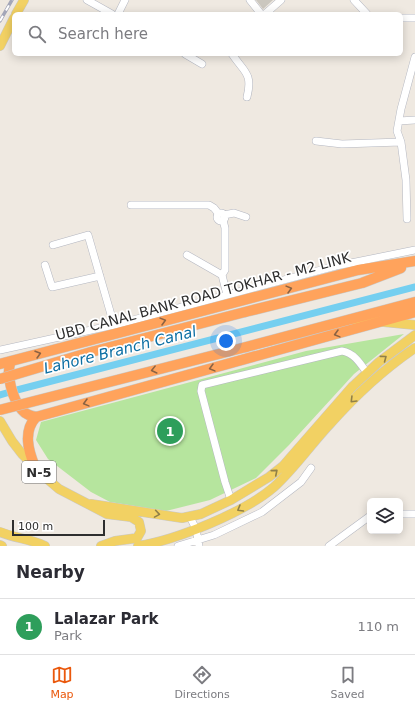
<!DOCTYPE html>
<html lang="en">
<head>
<meta charset="utf-8">
<style>
  body { margin:0; font-family:"DejaVu Sans",sans-serif; background:#f2f2f3; color:#2b2b33 }
  .controls { position:absolute; right:12px; bottom:12px; display:grid; overflow:hidden; border-radius:6px; box-shadow:0 2px 10px #0003 }
  .controls button { width:36px; height:36px; display:grid; place-items:center; padding:0; border:0; border-bottom:1px solid #e1e1e2; background:#fff; color:#2b2b33; font:20px sans-serif }
  .scale { position:absolute; left:12px; bottom:10px; width:93px; box-sizing:border-box; padding-left:4px; border:2px solid #2e2e2e; border-top:0; font-size:11px; line-height:14px; white-space:nowrap; color:#2e2e2e; -webkit-text-stroke:3px #fff; paint-order:stroke }
  .you { position:absolute; left:226px; top:341px; width:14px; height:14px; margin:-10px; border:3px solid #fff; border-radius:50%; background:#1a73e8; box-shadow:0 0 0 6px #1a73e833 }
  .badge { display:grid; place-items:center; width:26px; height:26px; border-radius:50%; background:#ea580c; color:#fff; font-size:13px; font-weight:700 }
  .pin { position:absolute; translate:-50% -50%; border:2px solid #fff; box-shadow:0 1px 4px #0006 }
  .list { margin:0; padding:0; list-style:none }
  h2 { display:flex; justify-content:space-between; align-items:center; height:52px; margin:0; padding:0 16px; font-size:17px }
  h2 small { font-size:13px; font-weight:400; color:#7c7c81 }
  .list li { display:grid; grid-template-columns:26px 1fr auto; gap:12px; align-items:center; box-sizing:border-box; height:56px; padding:0 16px; border-top:1px solid #e1e1e2 }
  .list b { display:block; font-size:15px; white-space:nowrap }
  .list p { margin:0; font-size:13px; white-space:nowrap; color:#7c7c81 }
  .list em { font-size:13px; font-style:normal; color:#7c7c81 }
  .icon { flex:none; width:22px; height:22px; fill:none; stroke:currentColor; stroke-width:2; stroke-linecap:round; stroke-linejoin:round }
  .map { position:relative; flex:none; width:415px; height:546px; overflow:hidden }
  .search { position:absolute; background:#fff; box-shadow:0 2px 10px #0003; left:12px; right:12px; top:12px; height:44px; display:flex; align-items:center; gap:10px; box-sizing:border-box; padding:0 14px; border-radius:6px; color:#7c7c81; font-size:15px }
  .sheet { height:108px; background:#fff }
  nav { display:flex; justify-content:space-around; align-items:center; box-sizing:border-box; height:56px; border-top:1px solid #e1e1e2; background:#fff; font-size:11px; color:#7c7c81 }
  nav a { display:grid; justify-items:center; gap:2px }
  nav .on { color:#ea580c }
  .map>svg:first-child { display:block }
  .green { fill:#b6e59e }
  .lines { fill:none; stroke-linecap:round; stroke-linejoin:round }
  .canal { stroke:#75cff0; stroke-width:7 }
  .building { fill:#cbc7bf }
  .minor-casing { stroke:#b4b7c1; stroke-width:8 }
  .major-casing { stroke:#c9c9c9; stroke-width:10 }
  .highway-casing { stroke:#c9c9c9; stroke-width:11 }
  .minor { stroke:#fff; stroke-width:7 }
  .major { stroke:#f2d163; stroke-width:9 }
  .highway { stroke:#ffa35c; stroke-width:10 }
  .rail-casing { stroke:#a3a6b8; stroke-width:3.5 }
  .rail { stroke:#fff; stroke-width:2; stroke-dasharray:6; stroke-linecap:butt }
  .highway-bridge-casing { stroke:#c9c9c9; stroke-width:11; stroke-linecap:butt }
  .highway-bridge { stroke:#ffa35c; stroke-width:10 }
  .oneway { stroke:#8c6343 }
  .oneway2 { stroke:#908048 }
  .labels { text-anchor:middle; stroke-width:3.5; stroke-linejoin:round; paint-order:stroke }
  .shield { fill:#fff; stroke:#6d6d6d; stroke-width:1 }
  .shield-label { font-size:13px; font-weight:bold; fill:#2e2e2e }
  .street-label { font-size:14px; fill:#2e2e2e; stroke:#fff }
  .water-label { font-size:15px; font-style:italic; fill:#0d6fa3; stroke:#fff }
</style>
</head>
<body>
<div class="map">
<svg width="415" height="546" viewBox="0 0 415 546">
  <rect width="100%" height="100%" fill="#efe9e1"/>
  <path class="green" d="M404 334 354 374 289 445 256 478 210 500 166 511 110 502 91 492 48 459 36 440 41 422 306 351Z"/>
  <g class="lines">
    <path class="canal" d="M17 390 415 287
      M0 395 10 392"/>
  </g>
  <path class="building" d="M256 0H273L263 9Z"/>
  <g class="lines">
    <defs>
      <path id="minor" d="M87 0 112 14
        M250 0 261 14
        M354 0 367 14
        M118 14 125 0
        M265 14 281 0
        M401 18H415
        M185 54 202 64
        M232 54C244 72 253 73 247 97
        M399 121 415 120
        M316 141 342 144 401 142
        M131 205H209L214 208 218 213
        M217 217a4 4 0 1 1 8 0a4 4 0 1 1-8 0Z
        M224 215 234 213 246 217
        M407 219 406 180 401 142 397 131 401 109 415 57
        M223 220 225 228V270L222 275 227 295
        M53 245 88 235 114 325
        M187 255 222 275
        M45 265 52 287 100 276
        M0 350 114 325 336 266 415 250
        M231 500 225 482 201 391 202 385 342 351C354 353 360 363 367 373
        M400 514H415
        M190 517 196 529 199 546
        M178 546 214 535 262 512 301 482 311 468
        M329 546 370 516"/>
      <path id="major" d="M16 14 24 0
        M0 46 14 18
        M353 319 415 325
        M0 421 12 441 22 454 45 477 59 489 107 514 131 517 139 522 141 531 137 538 115 541 101 546
        M91 504 182 518 201 514 231 500 269 477 283 466 352 387 379 362 415 335
        M0 532C14 538 31 539 45 546
        M0 545 2 546
        M138 546C177 540 245 512 274 487 295 468 311 444 331 423 356 395 384 369 415 348"/>
      <path id="highway" d="M245 312 362 283 401 268
        M246 347 415 302
        M11 361C5 374 13 400 22 410 26 415 31 416 36 417L415 312
        M0 364 358 270 415 261
        M35 467C28 450 23 431 36 417"/>
    </defs>
    <use href="#minor" class="minor-casing"/>
    <use href="#major" class="major-casing"/>
    <use href="#highway" class="highway-casing"/>
    <use href="#minor" class="minor"/>
    <use href="#major" class="major"/>
    <use href="#highway" class="highway"/>
    <defs>
      <path id="rail" d="M0 21 12 0"/>
    </defs>
    <use href="#rail" class="rail-casing"/>
    <use href="#rail" class="rail"/>
    <defs>
      <path id="highway-bridge" d="M0 379 91 352 245 312
        M0 410 246 347"/>
    </defs>
    <use href="#highway-bridge" class="highway-bridge-casing"/>
    <use href="#highway-bridge" class="highway-bridge"/>
  </g>
  <defs><path id="oneway-chevron" d="M-2-3.5L2.5 0L-2 3.5" fill="none" stroke-width="1.6" stroke-linecap="round" stroke-linejoin="round"/></defs>
  <g class="oneway">
    <use href="#oneway-chevron" transform="translate(289 289) rotate(-15)"/>
    <use href="#oneway-chevron" transform="translate(163 321) rotate(-15)"/>
    <use href="#oneway-chevron" transform="translate(337 334) rotate(165)"/>
    <use href="#oneway-chevron" transform="translate(38 354) rotate(-16)"/>
    <use href="#oneway-chevron" transform="translate(212 368) rotate(165)"/>
    <use href="#oneway-chevron" transform="translate(154 370) rotate(166)"/>
    <use href="#oneway-chevron" transform="translate(86 403) rotate(165)"/>
  </g>
  <g class="oneway2">
    <use href="#oneway-chevron" transform="translate(384 358) rotate(-37)"/>
    <use href="#oneway-chevron" transform="translate(353 400) rotate(135)"/>
    <use href="#oneway-chevron" transform="translate(275 472) rotate(-40)"/>
    <use href="#oneway-chevron" transform="translate(240 509) rotate(150)"/>
    <use href="#oneway-chevron" transform="translate(157 514) rotate(9)"/>
  </g>
  <g class="labels">
    <rect class="shield" x="22" y="461" width="34" height="22" rx="3"/>
    <g class="shield-label">
      <text x="39" y="477">N-5</text>
    </g>
    <g class="street-label">
      <text transform="translate(203 296) rotate(-15)" y="5">UBD CANAL BANK ROAD TOKHAR - M2 LINK</text>
    </g>
    <g class="water-label">
      <text transform="translate(120 350) rotate(-14)" y="5">Lahore Branch Canal</text>
    </g>
  </g>
</svg>
<div class="controls">
<button><svg class="icon" aria-label="layers" viewBox="0 0 24 24"><path d="M12 4l9 5-9 5-9-5zM3 14l9 5 9-5"/></svg></button>
</div>
<div class="scale">100 m</div>
<div class="you"></div>
<div class="pin badge" style="left:170px;top:431px;background:#2e9e5b">1</div>
<div class="search"><svg class="icon" aria-label="search" viewBox="0 0 24 24"><circle cx="10" cy="10" r="6"/><path d="M15 15l6 6"/></svg>Search here</div>
</div>
<section class="sheet">
<h2>Nearby<small></small></h2>
<ul class="list">
<li><span class="badge" style="background:#2e9e5b">1</span><div><b>Lalazar Park</b><p>Park</p></div><em>110 m</em></li>
</ul>
</section>
<nav>
<a class="on"><svg class="icon" aria-label="map" viewBox="0 0 24 24"><path d="M3 6l6-2 6 2 6-2v14l-6 2-6-2-6 2zM9 4v14M15 6v14"/></svg>Map</a>
<a><svg class="icon" aria-label="directions" viewBox="0 0 24 24"><path d="M12 3l9 9-9 9-9-9zM9 14v-3h6M13 9l2 2-2 2"/></svg>Directions</a>
<a><svg class="icon" aria-label="saved" viewBox="0 0 24 24"><path d="M7 4h10v16l-5-4-5 4z"/></svg>Saved</a>
</nav>
</body>
</html>
